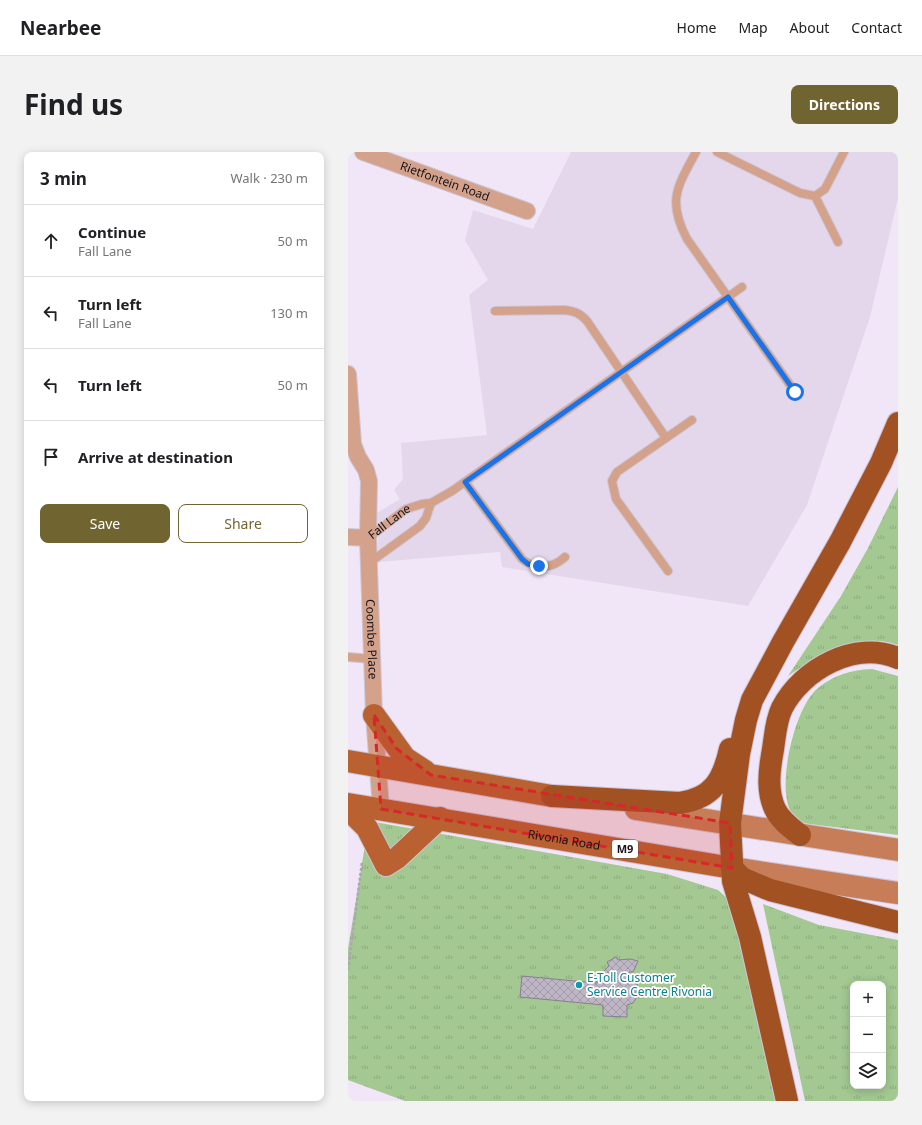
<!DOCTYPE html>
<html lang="en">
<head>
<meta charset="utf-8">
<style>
  body { margin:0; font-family:"Noto Sans",sans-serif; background:#f2f2f2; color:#202124 }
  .controls { position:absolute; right:12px; bottom:12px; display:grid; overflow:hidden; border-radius:8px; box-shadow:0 2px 10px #0003 }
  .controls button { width:36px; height:36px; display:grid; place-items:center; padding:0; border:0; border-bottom:1px solid #e0e0e0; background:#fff; color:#202124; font:20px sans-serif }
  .stop { position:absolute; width:12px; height:12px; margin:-9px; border:3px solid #1a73e8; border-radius:50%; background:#fff }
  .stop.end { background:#1a73e8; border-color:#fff; box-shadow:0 1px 4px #0008 }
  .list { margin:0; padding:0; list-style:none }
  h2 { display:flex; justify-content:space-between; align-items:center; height:52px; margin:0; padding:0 16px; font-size:17px }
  h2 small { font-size:13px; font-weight:400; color:#757577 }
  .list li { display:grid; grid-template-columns:26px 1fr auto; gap:12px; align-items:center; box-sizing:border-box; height:72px; padding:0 16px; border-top:1px solid #e0e0e0 }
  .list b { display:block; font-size:15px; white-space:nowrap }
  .list p { margin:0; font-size:13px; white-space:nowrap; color:#757577 }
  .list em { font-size:13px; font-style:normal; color:#757577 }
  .actions { display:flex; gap:8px; padding:12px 16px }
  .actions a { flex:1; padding:9px 0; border:1px solid #706431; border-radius:8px; text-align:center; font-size:14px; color:#706431 }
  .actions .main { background:#706431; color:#fff }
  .icon { flex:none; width:22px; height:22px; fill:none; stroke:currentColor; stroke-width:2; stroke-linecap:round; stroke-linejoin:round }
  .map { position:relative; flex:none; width:550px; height:949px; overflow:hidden; border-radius:8px }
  header { display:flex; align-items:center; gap:24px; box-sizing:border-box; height:56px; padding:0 20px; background:#fff; border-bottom:1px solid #e0e0e0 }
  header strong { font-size:19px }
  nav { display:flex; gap:22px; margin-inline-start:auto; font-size:14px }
  .intro { display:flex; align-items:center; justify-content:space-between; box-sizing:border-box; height:96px; padding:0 24px }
  h1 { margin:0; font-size:28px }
  .button { padding:10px 18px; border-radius:8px; background:#706431; color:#fff; font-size:14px; font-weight:700 }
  main { display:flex; gap:24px; padding:0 24px }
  aside { flex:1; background:#fff; border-radius:8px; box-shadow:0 2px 10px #0003 }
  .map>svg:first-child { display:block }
  .commercial { fill:#e5d7eb }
  .grass { fill:url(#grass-tufts); fill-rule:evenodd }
  .building { fill:url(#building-cross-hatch); stroke:#887f8e }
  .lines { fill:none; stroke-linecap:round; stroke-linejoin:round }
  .service-casing { stroke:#cdc4d4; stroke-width:10 }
  .minor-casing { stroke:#cdc4d4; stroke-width:18 }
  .secondary-casing { stroke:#cdc4d4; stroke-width:24 }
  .primary-casing { stroke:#cdc4d4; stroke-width:24 }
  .motorway-casing { stroke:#cdc4d4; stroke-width:24 }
  .path { stroke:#ada5b3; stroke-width:2.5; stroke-dasharray:3 2; stroke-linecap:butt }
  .service { stroke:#d4a28a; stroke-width:8 }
  .minor { stroke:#d4a28a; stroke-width:16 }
  .secondary { stroke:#c67d58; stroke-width:22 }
  .primary { stroke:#b96130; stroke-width:22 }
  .motorway { stroke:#a25123; stroke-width:22 }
  .route { stroke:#1a73e8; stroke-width:5 }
  .marked { fill:#d62828; fill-opacity:0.2; stroke:#d62828; stroke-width:3; stroke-dasharray:8 5; stroke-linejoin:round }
  .culture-dot { fill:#0f9aa8; stroke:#fff; stroke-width:1.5 }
  .labels { text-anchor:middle; stroke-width:3.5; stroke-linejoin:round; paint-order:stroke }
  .shield { fill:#fff; stroke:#5d5a5f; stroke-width:1 }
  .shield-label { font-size:11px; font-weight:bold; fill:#17141a }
  .street-label { font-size:12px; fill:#17141a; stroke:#fff }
  .culture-label { font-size:12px; fill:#0d838f; stroke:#fff; text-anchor:start }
</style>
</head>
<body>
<header>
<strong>Nearbee</strong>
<nav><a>Home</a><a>Map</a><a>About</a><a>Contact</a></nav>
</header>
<div class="intro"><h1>Find us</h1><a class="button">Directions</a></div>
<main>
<aside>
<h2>3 min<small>Walk · 230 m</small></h2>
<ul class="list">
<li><svg class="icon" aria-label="ahead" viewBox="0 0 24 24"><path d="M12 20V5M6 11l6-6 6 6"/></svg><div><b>Continue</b><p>Fall Lane</p></div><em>50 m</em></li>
<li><svg class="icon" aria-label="left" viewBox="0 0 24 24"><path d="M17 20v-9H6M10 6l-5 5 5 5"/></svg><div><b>Turn left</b><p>Fall Lane</p></div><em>130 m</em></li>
<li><svg class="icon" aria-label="left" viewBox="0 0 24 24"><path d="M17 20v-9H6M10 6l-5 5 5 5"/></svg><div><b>Turn left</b></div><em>50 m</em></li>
<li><svg class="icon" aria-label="arrive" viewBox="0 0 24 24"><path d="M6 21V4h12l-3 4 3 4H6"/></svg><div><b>Arrive at destination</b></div></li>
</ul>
<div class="actions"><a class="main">Save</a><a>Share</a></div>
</aside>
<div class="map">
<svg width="550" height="949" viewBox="0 0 550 949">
  <defs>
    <pattern id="grass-tufts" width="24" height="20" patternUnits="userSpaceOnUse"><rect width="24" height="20" fill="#a3c892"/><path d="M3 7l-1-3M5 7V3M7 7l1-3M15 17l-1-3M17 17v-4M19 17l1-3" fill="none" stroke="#8cab7d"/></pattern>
    <pattern id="building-cross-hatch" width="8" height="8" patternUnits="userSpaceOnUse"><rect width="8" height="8" fill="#beb5c5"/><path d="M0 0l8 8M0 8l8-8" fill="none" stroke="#a39ba9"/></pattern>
  </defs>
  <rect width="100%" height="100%" fill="#f0e6f7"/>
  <path class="commercial" d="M223 0H550V46L522 165 459 353 400 454 154 415 152 400 30 410 29 361 52 347 46 338 55 327 53 291 139 283 121 143 140 128 117 88 125 58 185 77Z"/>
  <path class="grass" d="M550 335V493C510 479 472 502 440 524L493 444 520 396Z
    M524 517 550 524V683L454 671C450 667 445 664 443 660 428 634 447 554 470 536 486 523 503 518 524 517Z
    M21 669 319 722 370 738 382 749 430 949H57L0 928V797Z
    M415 752 471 773 550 788V949H457ZM505 832H535V934H505Z"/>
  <path class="building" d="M268 805 270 808 282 807 290 809 285 820H281V823L287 827 289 830 291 842 285 851 279 853V865L255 864V853L172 845 174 824 248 831 251 824 261 814 259 810Z"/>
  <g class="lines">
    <defs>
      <g id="service">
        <path d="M348 0C329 35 319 49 339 87L447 240"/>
        <path d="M369 0 452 41 467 44 477 37 496 0"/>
        <path d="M467 44 490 90"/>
        <path d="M147 159 216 158C226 159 232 161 239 169L318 286 269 320 264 329 268 347 320 419"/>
        <path d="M318 286 344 268"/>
        <path d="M117 330 174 407C187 418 204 417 217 405"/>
        <path id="s1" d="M20 386 58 357 74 352 83 351 104 339 394 135"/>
        <path d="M21 411 72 374 78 366 83 351"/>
        <path d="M0 505 24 507"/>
      </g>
      <g id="minor">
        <path id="s2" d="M15 0 179 59"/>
        <path id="s3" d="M0 222 5 292 10 305 18 318 21 329 20 386 26 563 33 657"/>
        <path d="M0 385 20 386"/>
      </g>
      <path id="secondary" d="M288 657 550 698
        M384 716 550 741"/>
      <g id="primary">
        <path d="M26 563 57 606 77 619"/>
        <path d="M0 609 204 644"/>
        <path id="s4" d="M0 652 384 716"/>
        <path d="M0 657 19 676 38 713 49 706 92 666"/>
      </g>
      <path id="motorway" d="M204 644 332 651C365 646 375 628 382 597
        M452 683C443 676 432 668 427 657 419 640 421 621 424 603 427 588 427 570 434 556 454 517 507 488 550 506
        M384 716 394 726 422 738 550 770
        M439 949 402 785 385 729 382 671 391 602 398 568 404 548 435 490 492 390 533 311 550 271"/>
    </defs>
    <use href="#service" class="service-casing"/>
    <use href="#minor" class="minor-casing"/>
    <use href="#secondary" class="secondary-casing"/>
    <use href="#primary" class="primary-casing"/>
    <use href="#motorway" class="motorway-casing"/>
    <path class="path" d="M0 818 14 710"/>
    <use href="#service" class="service"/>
    <use href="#minor" class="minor"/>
    <use href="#secondary" class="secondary"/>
    <use href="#primary" class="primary"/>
    <use href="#motorway" class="motorway"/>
  </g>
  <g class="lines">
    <path class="route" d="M191 414 180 412 174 407 117 330 380 145 447 240"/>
  </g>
  <path class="marked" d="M26 563 49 597 83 623 382 671 384 716 33 657Z"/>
  <circle class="culture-dot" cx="231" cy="833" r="4"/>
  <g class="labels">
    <rect class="shield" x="264" y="688" width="26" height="18" rx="3"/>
    <g class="shield-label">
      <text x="277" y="701">M9</text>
    </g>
    <g class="street-label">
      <text dy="4" stroke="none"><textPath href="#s2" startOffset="87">Rietfontein Road</textPath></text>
      <text dy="4" stroke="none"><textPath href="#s1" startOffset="27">Fall Lane</textPath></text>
      <text dy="4" stroke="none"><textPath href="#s3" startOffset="269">Coombe Place</textPath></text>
      <text dy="4" stroke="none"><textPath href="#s4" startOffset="219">Rivonia Road</textPath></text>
    </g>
    <g class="culture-label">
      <text x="239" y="830">E-Toll Customer<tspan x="239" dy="14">Service Centre Rivonia</tspan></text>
    </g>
  </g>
</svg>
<div class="controls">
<button>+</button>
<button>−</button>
<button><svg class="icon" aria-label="layers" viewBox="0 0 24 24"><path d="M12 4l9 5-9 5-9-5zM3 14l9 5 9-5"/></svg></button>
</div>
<div class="stop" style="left:447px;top:240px"></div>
<div class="stop end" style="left:191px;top:414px"></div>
</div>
</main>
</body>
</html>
